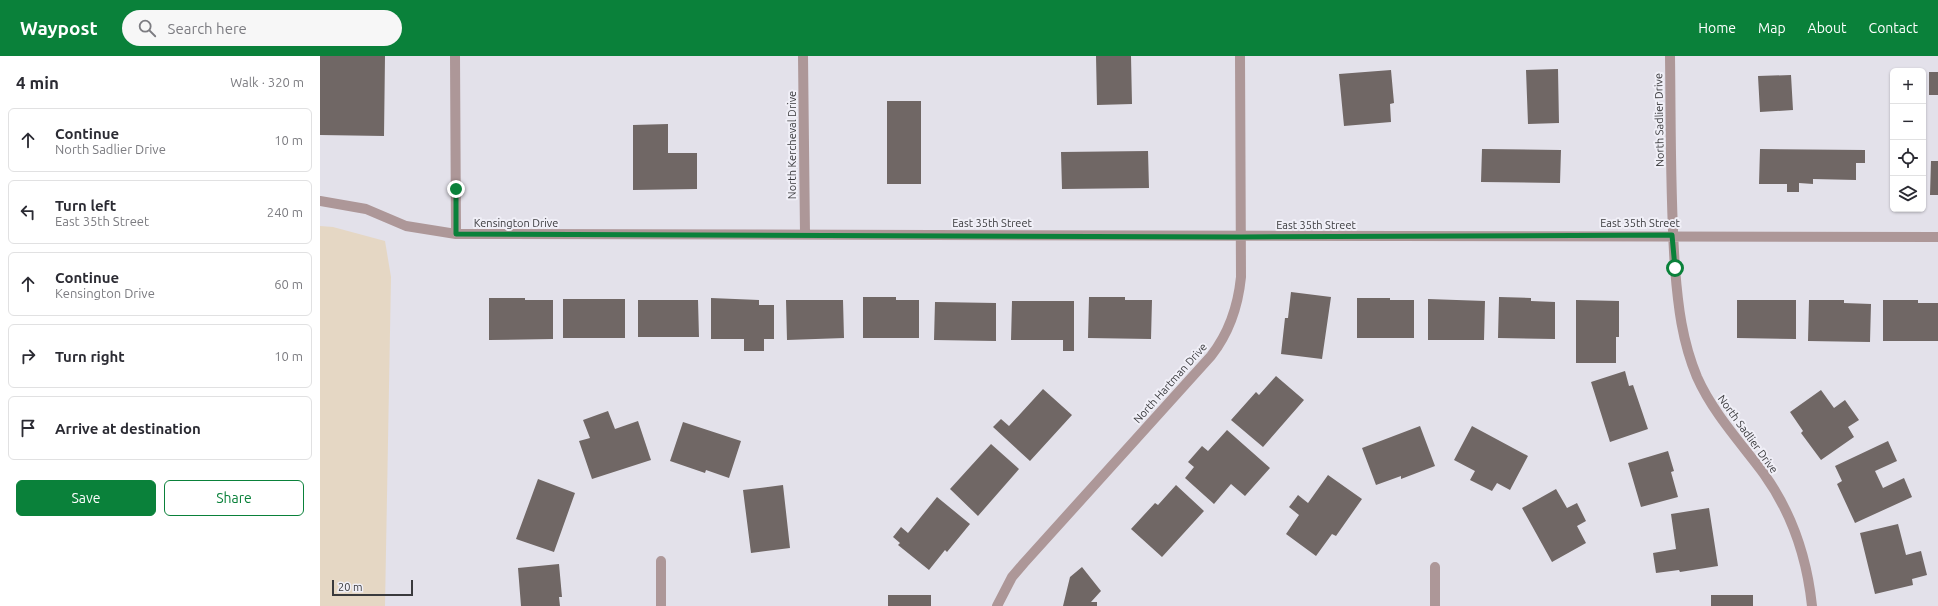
<!DOCTYPE html>
<html lang="en">
<head>
<meta charset="utf-8">
<style>
  body { margin:0; font-family:Ubuntu,sans-serif; background:#f7f7f7; color:#2b2b33 }
  .controls { position:absolute; right:12px; top:12px; display:grid; overflow:hidden; border-radius:6px; box-shadow:0 1px 3px #0004 }
  .controls button { width:36px; height:36px; display:grid; place-items:center; padding:0; border:0; border-bottom:1px solid #e1e1e2; background:#fff; color:#2b2b33; font:20px sans-serif }
  .scale { position:absolute; left:12px; bottom:10px; width:81px; box-sizing:border-box; padding-left:4px; border:2px solid #3a3a3d; border-top:0; font-size:11px; line-height:14px; white-space:nowrap; color:#3a3a3d; -webkit-text-stroke:3px #f0eff7; paint-order:stroke }
  .stop { position:absolute; width:12px; height:12px; margin:-9px; border:3px solid #0a813a; border-radius:50%; background:#fff }
  .stop.end { background:#0a813a; border-color:#fff; box-shadow:0 1px 4px #0008 }
  .list { margin:0; padding:0; list-style:none }
  h2 { display:flex; justify-content:space-between; align-items:center; height:52px; margin:0; padding:0 16px; font-size:17px }
  h2 small { font-size:13px; font-weight:400; color:#7c7c81 }
  .list li { display:grid; grid-template-columns:26px 1fr auto; gap:12px; align-items:center; box-sizing:border-box; height:64px; margin:0 8px 8px; padding:0 8px; border:1px solid #e1e1e2; border-radius:6px }
  .list b { display:block; font-size:15px; white-space:nowrap }
  .list p { margin:0; font-size:13px; white-space:nowrap; color:#7c7c81 }
  .list em { font-size:13px; font-style:normal; color:#7c7c81 }
  .actions { display:flex; gap:8px; padding:12px 16px }
  .actions a { flex:1; padding:9px 0; border:1px solid #0a813a; border-radius:6px; text-align:center; font-size:14px; color:#0a813a }
  .actions .main { background:#0a813a; color:#fff }
  .icon { flex:none; width:22px; height:22px; fill:none; stroke:currentColor; stroke-width:2; stroke-linecap:round; stroke-linejoin:round }
  .map { position:relative; flex:none; width:1618px; height:550px; overflow:hidden }
  header { display:flex; align-items:center; gap:24px; box-sizing:border-box; height:56px; padding:0 20px; background:#0a813a; color:#fff }
  header strong { font-size:19px }
  nav { display:flex; gap:22px; margin-inline-start:auto; font-size:14px }
  .search { width:280px; height:36px; background:#f7f7f7; display:flex; align-items:center; gap:10px; box-sizing:border-box; padding:0 14px; border-radius:22px; color:#7c7c81; font-size:15px }
  main { display:flex }
  aside { flex:1; background:#fff }
  .map>svg:first-child { display:block }
  .education { fill:#e5d7c4 }
  .building { fill:#706765 }
  .lines { fill:none; stroke-linecap:round; stroke-linejoin:round }
  .minor { stroke:#ad9798; stroke-width:10 }
  .route { stroke:#0a813a; stroke-width:5 }
  .labels { text-anchor:middle; stroke-width:4; stroke-linejoin:round; paint-order:stroke }
  .street-label { font-size:11px; fill:#3a3a3d; stroke:#f0eff7 }
</style>
</head>
<body>
<header>
<strong>Waypost</strong>
<div class="search"><svg class="icon" aria-label="search" viewBox="0 0 24 24"><circle cx="10" cy="10" r="6"/><path d="M15 15l6 6"/></svg>Search here</div>
<nav><a>Home</a><a>Map</a><a>About</a><a>Contact</a></nav>
</header>
<main>
<aside>
<h2>4 min<small>Walk · 320 m</small></h2>
<ul class="list">
<li><svg class="icon" aria-label="ahead" viewBox="0 0 24 24"><path d="M12 20V5M6 11l6-6 6 6"/></svg><div><b>Continue</b><p>North Sadlier Drive</p></div><em>10 m</em></li>
<li><svg class="icon" aria-label="left" viewBox="0 0 24 24"><path d="M17 20v-9H6M10 6l-5 5 5 5"/></svg><div><b>Turn left</b><p>East 35th Street</p></div><em>240 m</em></li>
<li><svg class="icon" aria-label="ahead" viewBox="0 0 24 24"><path d="M12 20V5M6 11l6-6 6 6"/></svg><div><b>Continue</b><p>Kensington Drive</p></div><em>60 m</em></li>
<li><svg class="icon" aria-label="right" viewBox="0 0 24 24"><path d="M7 20v-9h11M14 6l5 5-5 5"/></svg><div><b>Turn right</b></div><em>10 m</em></li>
<li><svg class="icon" aria-label="arrive" viewBox="0 0 24 24"><path d="M6 21V4h12l-3 4 3 4H6"/></svg><div><b>Arrive at destination</b></div></li>
</ul>
<div class="actions"><a class="main">Save</a><a>Share</a></div>
</aside>
<div class="map">
<svg width="1618" height="550" viewBox="0 0 1618 550">
  <rect width="100%" height="100%" fill="#e3e1ea"/>
  <path class="education" d="M0 170 13 171 65 185 71 221 65 550H0Z"/>
  <path class="building" d="M0 0H65L64 80 0 79Z
    M776 0H811L812 48 777 49Z
    M1238 13 1239 67 1208 68 1206 14Z
    M1071 14 1074 47 1070 48 1071 66 1024 70 1019 18Z
    M1609 16H1618V39H1609Z
    M1471 19 1473 54 1440 56 1438 20Z
    M567 45H601V128H567Z
    M348 68V97H377V133L313 134V69Z
    M1162 93 1241 94 1240 127 1161 126Z
    M1440 93 1545 94V107H1536V124L1493 123V128L1479 127V136H1467V128H1439Z
    M828 95 829 132 742 133 741 96Z
    M1611 105H1618V139H1610Z
    M971 236 1011 241 1002 303 961 298 965 262H968Z
    M543 241H576V244H599V282H543Z
    M769 241H805V244H832L831 283 768 282Z
    M1179 241 1211 242V245L1235 246V283L1178 282Z
    M169 242H205V244H233V283L169 284Z
    M391 242 439 244V249H454V283H444V295H424V283H391Z
    M1037 242H1070V244H1094V282H1037Z
    M243 243H305V282H243Z
    M1108 243 1165 245 1164 284H1108Z
    M318 244H378L379 281H318Z
    M466 244H523L524 282 467 284Z
    M1256 244 1299 245V281H1296V307H1256Z
    M1417 244H1476V283L1417 282Z
    M1489 244H1524V247L1551 248 1550 286 1488 285Z
    M1563 244H1598V247H1618V285H1563Z
    M692 245H754V295H743V284H691Z
    M615 246 676 247V285L614 284Z
    M1305 315 1309 330 1313 329 1328 373 1290 386 1271 326Z
    M956 320 984 344 943 391 911 364 936 336 939 339Z
    M723 333 752 359 710 405 673 371 681 363 689 370Z
    M1501 334 1514 352 1525 344 1539 364 1528 371 1534 381 1501 404 1481 377 1483 375 1470 356Z
    M288 355 295 373 318 365 331 404 272 423 259 385 270 382 263 364Z
    M363 366 421 385 409 422 386 414 385 417 350 405Z
    M1100 370 1115 410 1081 423V420L1056 429 1042 392Z
    M1152 370 1208 400 1190 434 1177 427 1172 435 1150 424 1155 415 1134 404Z
    M907 374 950 412 925 440 911 428 894 448 865 422 874 411 868 406 882 390 888 395Z
    M1568 385 1577 405 1555 415 1563 432 1584 422 1592 441 1535 467 1517 428 1522 425 1515 410Z
    M671 388 699 413 658 460 630 433Z
    M1348 395 1354 415 1351 416 1358 441 1321 451 1308 407Z
    M1008 419 1042 443 1016 480 1012 478 996 500 966 478 979 459 969 451 978 439 988 447Z
    M218 423 255 437 234 496 196 483Z
    M463 429 470 492 431 497 423 434Z
    M856 429 884 455 842 501 811 473 835 447 838 449Z
    M1236 433 1247 452 1257 447 1266 465 1257 470 1266 487 1232 506 1202 452Z
    M617 441 650 468 627 496 625 494 609 514 578 489 580 487 573 481 581 471 588 477Z
    M1389 452 1398 510 1360 516 1359 514 1336 517 1333 497 1356 493 1351 458Z
    M1578 468 1586 499 1601 495 1607 519 1592 523 1593 529 1555 538 1540 477Z
    M239 508 242 541H239L240 550H201L198 512Z
    M762 511 781 535 771 546H777V550H743L750 521Z
    M568 539H611V550H568Z
    M1391 539H1433V550H1391Z"/>
  <g class="lines">
    <path class="minor" d="M135 0 136 178
      M483 0 485 178
      M1350 0C1351 71 1350 141 1355 212 1358 250 1362 285 1377 321 1393 357 1421 387 1444 418 1472 457 1487 502 1492 550
      M0 145 46 153 86 170 136 178 1618 181
      M341 505V550
      M677 550 692 521 704 507 891 300C909 277 918 251 921 221L920 0
      M1115 550V511"/>
  </g>
  <g class="lines">
    <path class="route" d="M136 133V178L921 181 1352 179 1355 212"/>
  </g>
  <g class="labels">
    <g class="street-label">
      <text transform="translate(1339 64) rotate(-91)" y="4">North Sadlier Drive</text>
      <text transform="translate(472 89) rotate(-90)" y="4">North Kercheval Drive</text>
      <text x="196" y="171">Kensington Drive</text>
      <text x="672" y="171">East 35th Street</text>
      <text x="1320" y="171">East 35th Street</text>
      <text x="996" y="173">East 35th Street</text>
      <text transform="translate(850 327) rotate(-48)" y="4">North Hartman Drive</text>
      <text transform="translate(1428 378) rotate(54)" y="4">North Sadlier Drive</text>
    </g>
  </g>
</svg>
<div class="controls">
<button>+</button>
<button>−</button>
<button><svg class="icon" aria-label="locate" viewBox="0 0 24 24"><circle cx="12" cy="12" r="6"/><path d="M12 2v4M12 18v4M2 12h4M18 12h4"/></svg></button>
<button><svg class="icon" aria-label="layers" viewBox="0 0 24 24"><path d="M12 4l9 5-9 5-9-5zM3 14l9 5 9-5"/></svg></button>
</div>
<div class="scale">20 m</div>
<div class="stop" style="left:1355px;top:212px"></div>
<div class="stop end" style="left:136px;top:133px"></div>
</div>
</main>
</body>
</html>
